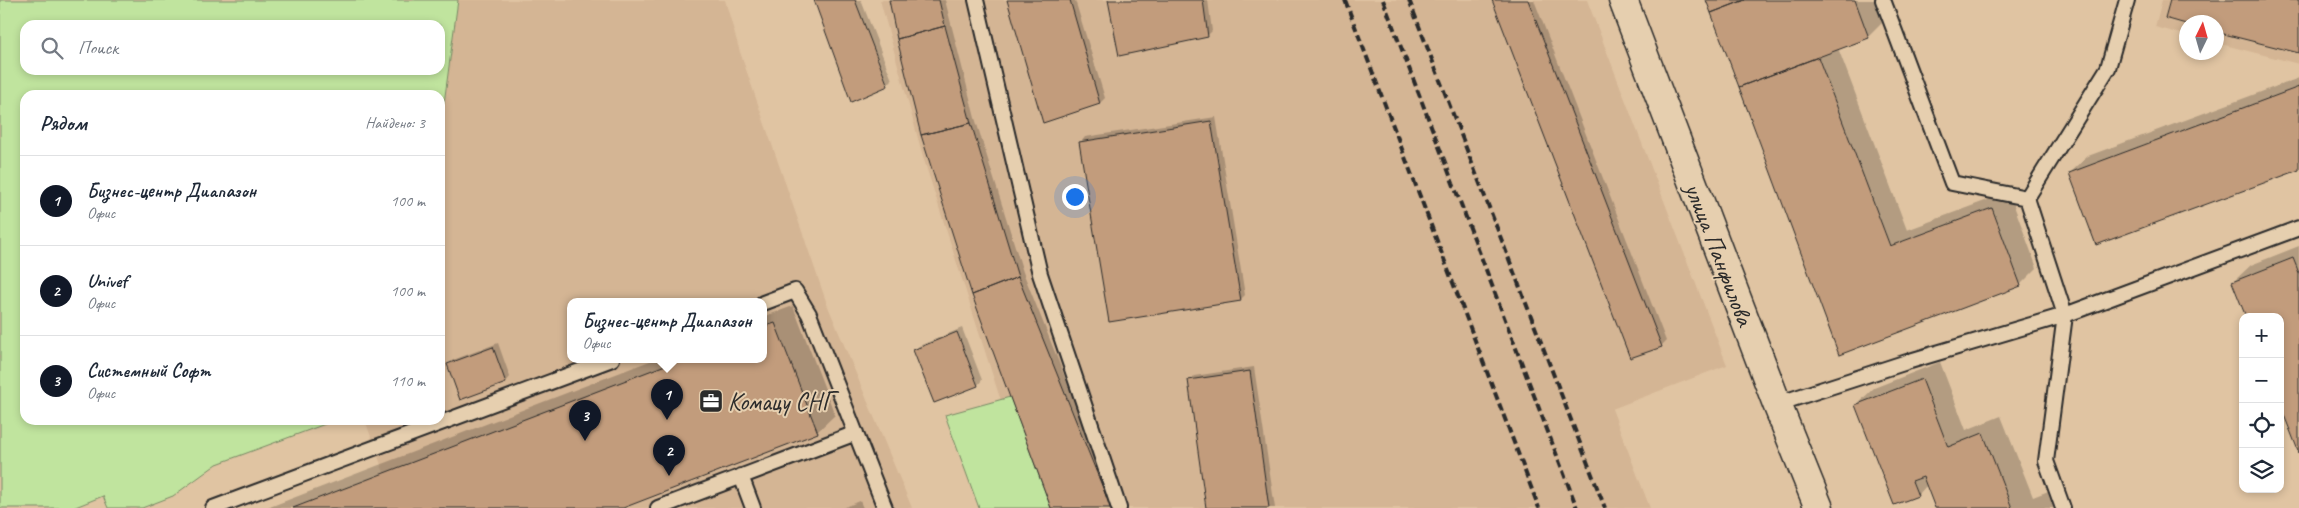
<!DOCTYPE html>
<html lang="ru">
<head>
<meta charset="utf-8">
<style>
  body { margin:0; font-family:Caveat,sans-serif; background:#f6f6f7; color:#1f2937 }
  .controls { position:absolute; right:15px; bottom:15px; display:grid; overflow:hidden; border-radius:10px; box-shadow:0 2px 8px #0003 }
  .controls button { width:45px; height:45px; display:grid; place-items:center; padding:0; border:0; border-bottom:1px solid #e0e1e3; background:#fff; color:#1f2937; font:25px sans-serif }
  .compass { position:absolute; left:2179px; top:15px; width:45px; height:45px; border-radius:50%; background:#fff; box-shadow:0 2px 8px #0003; rotate:5deg }
  .you { position:absolute; left:1074px; top:196px; width:18px; height:18px; margin:-12px; border:4px solid #fff; border-radius:50%; background:#1a73e8; box-shadow:0 0 0 8px #1a73e833 }
  .badge { display:grid; place-items:center; width:32px; height:32px; border-radius:50%; background:#111827; color:#fff; font-size:16px; font-weight:700 }
  .pin { position:absolute; translate:-50% -41px; filter:drop-shadow(0 1px 2px #0008) }
  .pin::after { content:''; position:absolute; top:26px; width:18px; height:15px; background:inherit; clip-path:polygon(0 0,100% 0,50% 100%) }
  .popup { position:absolute; left:567px; top:298px; width:200px; height:65px; box-sizing:border-box; display:grid; place-content:center; border-radius:10px; background:#fff; filter:drop-shadow(0 1px 4px #0005); font-size:16px; white-space:nowrap; color:#747a83 }
  .popup b { font-size:19px; color:#1f2937 }
  .popup::after { content:''; position:absolute; left:50%; top:100%; margin-left:-10px; border:10px solid transparent; border-top-color:#fff }
  .list { margin:0; padding:0; list-style:none }
  h2 { display:flex; justify-content:space-between; align-items:center; height:65px; margin:0; padding:0 20px; font-size:21px }
  h2 small { font-size:16px; font-weight:400; color:#747a83 }
  .list li { display:grid; grid-template-columns:32px 1fr auto; gap:15px; align-items:center; box-sizing:border-box; height:90px; padding:0 20px; border-top:1px solid #e0e1e3 }
  .list b { display:block; font-size:19px; white-space:nowrap }
  .list p { margin:0; font-size:16px; white-space:nowrap; color:#747a83 }
  .list em { font-size:16px; font-style:normal; color:#747a83 }
  .icon { flex:none; width:28px; height:28px; fill:none; stroke:currentColor; stroke-width:2; stroke-linecap:round; stroke-linejoin:round }
  .map { position:relative; flex:none; width:2299px; height:508px; overflow:hidden }
  .search { position:absolute; background:#fff; box-shadow:0 2px 8px #0003; left:20px; top:20px; width:425px; height:55px; display:flex; align-items:center; gap:12px; box-sizing:border-box; padding:0 18px; border-radius:15px; color:#747a83; font-size:19px }
  .panel { position:absolute; background:#fff; box-shadow:0 2px 8px #0003; left:20px; top:90px; width:425px; height:335px; border-radius:15px }
  .map>svg:first-child { display:block }
  .built { fill:#d4b594; fill-rule:evenodd }
  .green { fill:#c0e49e; stroke:#768864; fill-rule:evenodd }
  .shadow { fill:#0003 }
  .building { fill:#c29c7b; stroke:#2b2b2b }
  .lines { fill:none; stroke-linecap:round; stroke-linejoin:round }
  .service-casing { stroke:#2b2b2b; stroke-width:18 }
  .tertiary-casing { stroke:#2b2b2b; stroke-width:31 }
  .service { stroke:#e6cfaf; stroke-width:14 }
  .tertiary { stroke:#e6cfaf; stroke-width:28 }
  .rail { stroke:#2b2b2b; stroke-width:4; stroke-dasharray:8 4; stroke-linecap:butt }
  .labels { text-anchor:middle; stroke-width:4; stroke-linejoin:round; paint-order:stroke }
  .street-label { font-size:25px; fill:#2b2b2b; stroke:#e6cfaf }
  .poi-label { font-size:25px; fill:#2b2b2b; stroke:#e6cfaf; text-anchor:start }
</style>
</head>
<body>
<div class="map">
<svg width="2299" height="508" viewBox="0 0 2299 508">
  <rect width="100%" height="100%" fill="#e0c4a2"/>
  <filter id="ink" filterUnits="userSpaceOnUse"><feTurbulence type="fractalNoise" baseFrequency=".02" numOctaves="2"/><feDisplacementMap in="SourceGraphic" scale="10" xChannelSelector="R" yChannelSelector="G"/><feConvolveMatrix kernelMatrix="1 2 1 2 8 2 1 2 1" color-interpolation-filters="sRGB"/></filter>
  <g filter="url(#ink)">
    <path class="built" d="M458 0H725L740 52 827 304 912 508H293L384 473 365 420H440V133ZM571 301H763V359H571Z
      M880 0H1587L1727 365 1612 409 1650 508H1040L998 392 924 160Z
      M2162 0H2170L2165 18 2186 24V35L2155 27Z
      M2216 32 2299 53V64L2217 43Z"/>
    <path class="green" d="M0 0H458L440 133V95H25V420H336L217 464 173 496 142 508H108L103 496 73 508H0ZM25 25H440V70H25Z
      M1010 397 1051 508H979L945 415Z"/>
    <path class="shadow" d="M815 0H861L892 80 887 85Z
      M891 0H945L975 118 1023 272 1117 508H1051Z
      M1008 0H1075L1105 98 1100 103Z
      M1109 0H1208L1212 31 1207 36Z
      M1494 0H1534L1666 341 1661 346Z
      M1707 0H1878L1885 20 1868 37 1838 48 1907 230 2009 192 2037 268 2020 285 1840 353Z
      M2299 78V169L2070 173 2088 156Z
      M1216 117 1245 295 1240 300 1081 142 1085 137Z
      M2299 246V449L2280 317 2233 282 2251 265Z
      M793 306 835 415 817 432 620 508H267L655 359H763V317Z
      M962 328 982 380 978 385 935 402 914 350 919 346Z
      M498 343 510 377 506 382 461 398 448 365 453 360Z
      M1940 362 1966 430 2001 416 2033 497 2051 490 2057 504 2053 508H1936L1927 485 1918 495 1895 504 1856 405 1874 388Z
      M1254 367 1275 508H1207L1189 381 1194 376Z
      M860 501 863 508H843Z"/>
    <path class="building" d="M814 0H855L888 86 851 102Z
      M889 0H939L945 26 897 39Z
      M1007 0H1070L1100 104 1043 123Z
      M1108 0H1203L1208 37 1119 56Z
      M1492 0H1528L1662 347 1630 358Z
      M1706 0H1745L1711 13Z
      M1745 0H1855L1869 38 1739 87 1711 13Z
      M2170 0H2299V53L2216 32V22L2186 24 2165 18Z
      M945 26 971 123 921 135 897 39Z
      M1818 57 1890 246 1992 208 2021 286 1839 355 1739 87Z
      M2299 87V170L2096 245 2069 173Z
      M1211 121 1241 301 1109 322 1079 142Z
      M971 123 1018 277 972 295 921 135Z
      M2293 258 2299 273V453L2280 405V317H2246L2232 282Z
      M1018 277 1111 508H1051L972 295Z
      M775 323 818 433 623 508H293L681 359H763V327Z
      M957 332 978 386 934 403 913 350Z
      M493 347 506 383 460 400 447 364Z
      M1250 371 1269 508H1206L1188 380Z
      M1922 379 1948 447 1983 433 2012 508H1935L1923 477 1912 481 1918 496 1894 505 1855 405Z"/>
    <g class="lines">
      <defs>
        <path id="service" d="M976 0 1040 274 1119 508
          M1883 0 1952 183 2027 198
          M2127 0 2108 68 2027 198 2065 315 2299 228
          M763 303 795 291 809 314 885 508
          M1777 404 1910 361 2065 315 2046 461 2063 508
          M741 476 753 508
          M213 508 612 359
          M658 508 856 433"/>
        <path id="tertiary" d="M1623 0 1777 404 1819 508"/>
      </defs>
      <use href="#service" class="service-casing"/>
      <use href="#tertiary" class="tertiary-casing"/>
      <use href="#service" class="service"/>
      <use href="#tertiary" class="tertiary"/>
      <path class="rail" d="M1345 0 1539 508
        M1383 0 1577 508
        M1409 0 1605 508"/>
    </g>
  </g>
  <defs>
    <symbol id="office-square" viewBox="-11 -11 22 22"><rect x="-9" y="-9" width="18" height="18" rx="4" fill="#2b2b2b" stroke="#e6cfaf"/><path d="M-6-3h4V-5.5h4V-3h4V5H-6ZM-1-4.5V-3h2v-1.5ZM-6 0V1H6V0Z" fill="#fff"/></symbol>
  </defs>
  <g fill-rule="evenodd">
    <use href="#office-square" x="697" y="387" width="28" height="28"/>
  </g>
  <g class="labels">
    <g class="street-label">
      <text transform="translate(1720 254) rotate(69)" y="9">улица Панфилова</text>
    </g>
    <g class="poi-label">
      <text x="728" y="410">Комацу СНГ</text>
    </g>
  </g>
</svg>
<div class="controls">
<button>+</button>
<button>−</button>
<button><svg class="icon" aria-label="locate" viewBox="0 0 24 24"><circle cx="12" cy="12" r="6"/><path d="M12 2v4M12 18v4M2 12h4M18 12h4"/></svg></button>
<button><svg class="icon" aria-label="layers" viewBox="0 0 24 24"><path d="M12 4l9 5-9 5-9-5zM3 14l9 5 9-5"/></svg></button>
</div>
<svg class="compass" viewBox="-18 -18 36 36"><path d="M0-13l5 13h-10z" fill="#e53935"/><path d="M0 13l5-13h-10z" fill="#747a83"/></svg>
<div class="you"></div>
<div class="pin badge" style="left:667px;top:420px">1</div>
<div class="popup"><b>Бизнес-центр Диапазон</b>Офис</div>
<div class="pin badge" style="left:669px;top:476px">2</div>
<div class="pin badge" style="left:585px;top:441px">3</div>
<div class="search"><svg class="icon" aria-label="search" viewBox="0 0 24 24"><circle cx="10" cy="10" r="6"/><path d="M15 15l6 6"/></svg>Поиск</div>
<section class="panel">
<h2>Рядом<small>Найдено: 3</small></h2>
<ul class="list">
<li><span class="badge">1</span><div><b>Бизнес-центр Диапазон</b><p>Офис</p></div><em>100 m</em></li>
<li><span class="badge">2</span><div><b>Univef</b><p>Офис</p></div><em>100 m</em></li>
<li><span class="badge">3</span><div><b>Системный Софт</b><p>Офис</p></div><em>110 m</em></li>
</ul>
</section>
</div>
</body>
</html>
